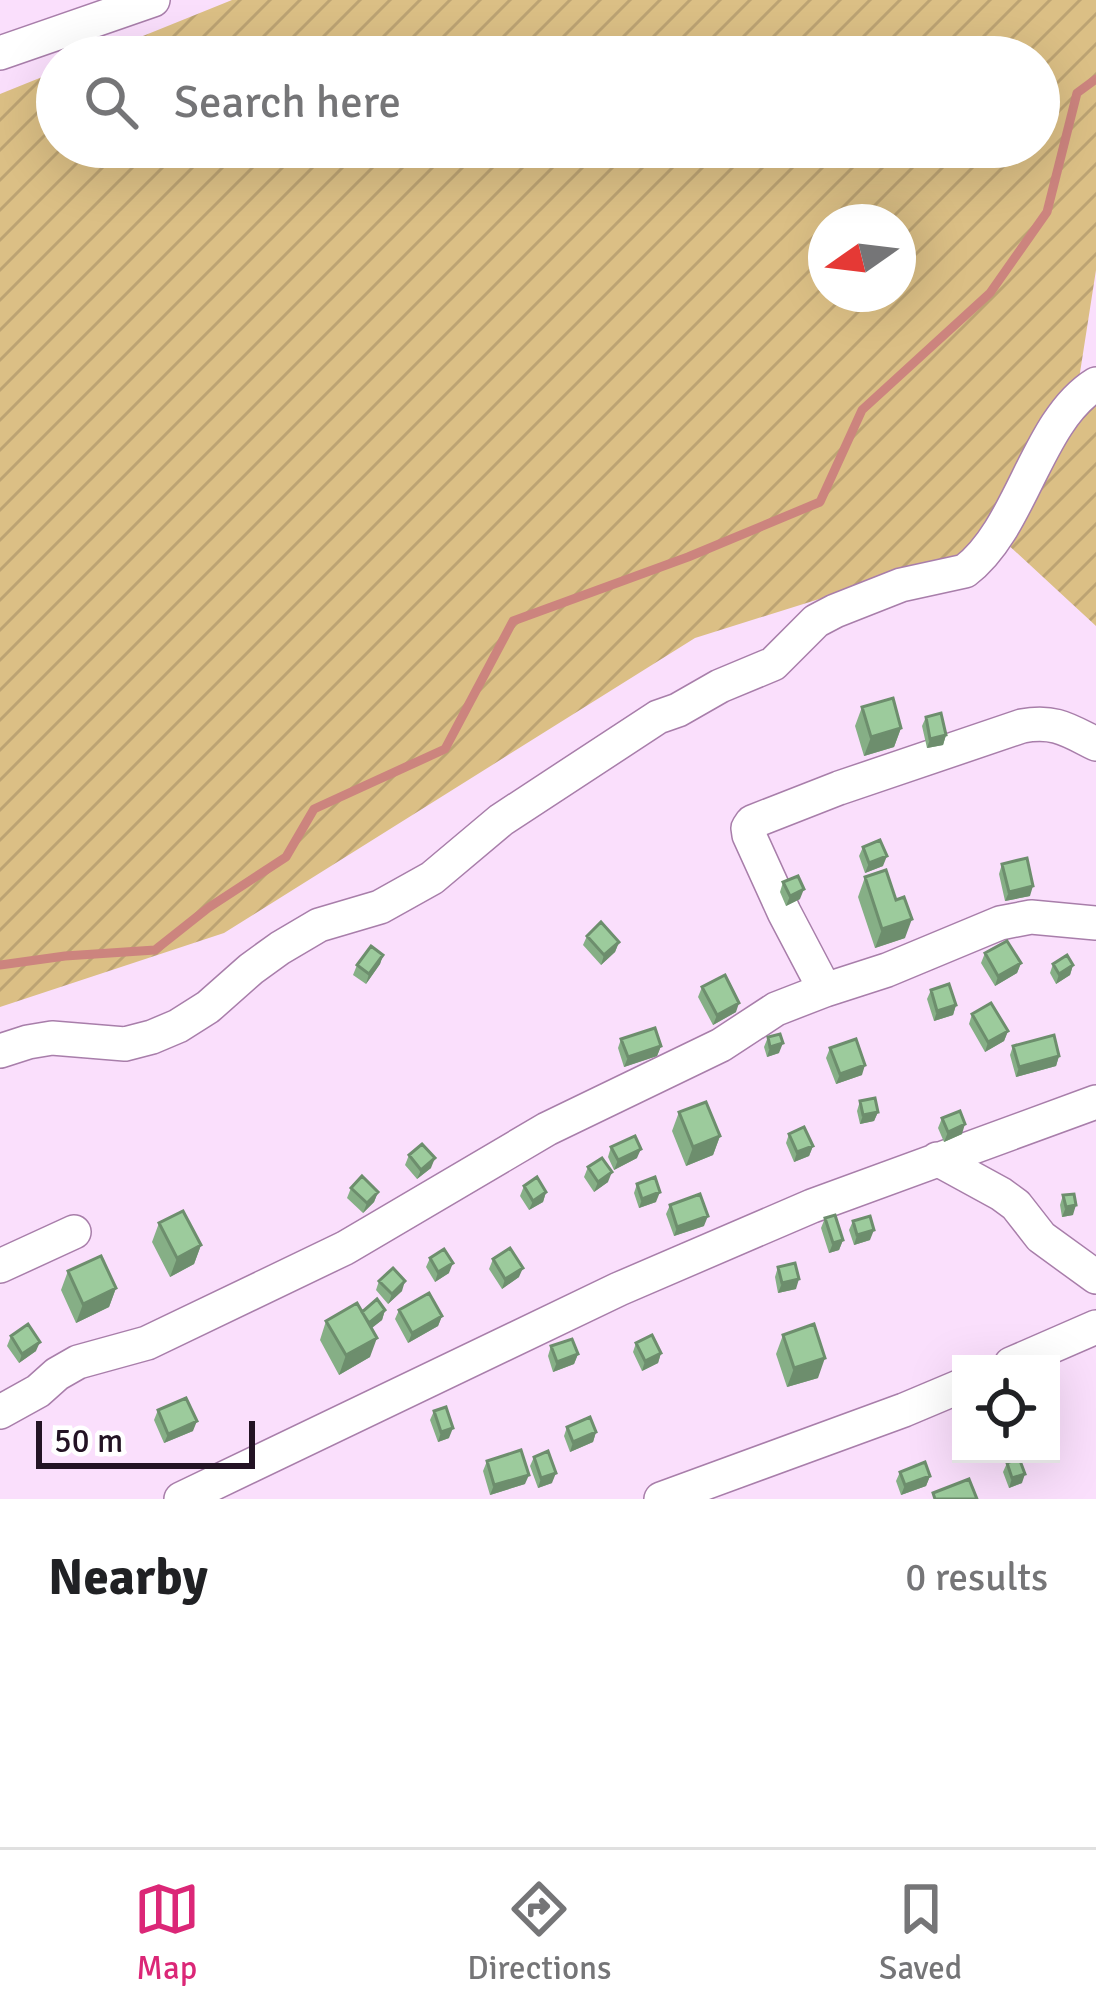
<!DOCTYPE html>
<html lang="en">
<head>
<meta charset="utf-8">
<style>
  body { margin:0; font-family:Signika,sans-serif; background:#f2f2f2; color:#202124 }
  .controls { position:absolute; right:36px; bottom:36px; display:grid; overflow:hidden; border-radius:0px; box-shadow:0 12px 48px #0002 }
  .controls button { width:108px; height:108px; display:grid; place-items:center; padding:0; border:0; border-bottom:3px solid #e0e0e0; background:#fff; color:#202124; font:60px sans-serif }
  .compass { position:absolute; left:808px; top:204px; width:108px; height:108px; border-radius:50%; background:#fff; box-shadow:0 12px 48px #0002; rotate:256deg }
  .scale { position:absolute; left:36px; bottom:30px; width:219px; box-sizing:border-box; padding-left:12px; border:6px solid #231324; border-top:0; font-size:33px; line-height:42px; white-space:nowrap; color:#231324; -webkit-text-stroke:9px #fff; paint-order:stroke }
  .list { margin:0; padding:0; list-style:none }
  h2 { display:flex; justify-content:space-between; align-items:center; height:156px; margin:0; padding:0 48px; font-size:51px }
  h2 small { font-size:39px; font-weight:400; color:#757577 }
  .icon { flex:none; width:66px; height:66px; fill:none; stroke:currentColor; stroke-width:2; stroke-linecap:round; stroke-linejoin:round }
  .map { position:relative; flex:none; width:1096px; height:1499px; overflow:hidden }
  .search { position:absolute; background:#fff; box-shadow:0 12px 48px #0002; left:36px; right:36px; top:36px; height:132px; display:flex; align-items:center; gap:30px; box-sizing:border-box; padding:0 42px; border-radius:66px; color:#757577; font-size:45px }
  .sheet { height:348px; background:#fff }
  nav { display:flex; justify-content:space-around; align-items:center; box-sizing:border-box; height:168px; border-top:3px solid #e0e0e0; background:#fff; font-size:33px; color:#757577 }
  nav a { display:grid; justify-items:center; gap:6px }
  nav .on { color:#db2777 }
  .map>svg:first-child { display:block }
  .garden { fill:url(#garden-furrows); fill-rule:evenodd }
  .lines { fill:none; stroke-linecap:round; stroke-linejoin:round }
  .stream { stroke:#cc847e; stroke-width:9 }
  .street-casing { stroke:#a87eaa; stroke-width:36 }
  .street { stroke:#fff; stroke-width:33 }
  .wall { fill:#86af86 }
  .shaded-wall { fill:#6d8e6d }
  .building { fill:#9ccb9c; stroke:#6d8e6d; stroke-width:3 }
</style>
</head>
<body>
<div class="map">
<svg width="1096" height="1499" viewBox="0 0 1096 1499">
  <defs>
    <pattern id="garden-furrows" width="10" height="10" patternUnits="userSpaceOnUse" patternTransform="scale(3)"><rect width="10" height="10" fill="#dbbf85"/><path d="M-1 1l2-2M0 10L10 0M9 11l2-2" fill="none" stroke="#bca373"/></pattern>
  </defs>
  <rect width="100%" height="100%" fill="#fadffc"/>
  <path class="garden" d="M232 0H1096V270L1079 379 1096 389V626L1004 541 695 638 224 933 0 1007V94L57 71V147H1039V57H91ZM826 222H898V294H826Z"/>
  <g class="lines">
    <path class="stream" d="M0 965 65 956 155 950 208 908 286 857 314 809 445 749 513 621 688 557 820 502 862 410 990 293 1047 212 1077 93 1096 79"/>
    <defs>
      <path id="street" d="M0 53 153 0
        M825 990 784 912 749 835 748 828 752 822 839 788 1022 726C1055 720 1068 730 1096 744
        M0 1051 28 1042 52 1038 125 1044 152 1037 178 1026 208 1007 251 969 280 948 319 925 380 907 432 878 501 820 658 717 678 710 720 686 773 664 816 621 835 611 901 585 965 571C1022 528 1036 421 1096 384
        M937 1159 1001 1194 1016 1205 1041 1237 1096 1277
        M0 1266 74 1232
        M1011 1364 1096 1327
        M0 1412 38 1391 57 1374 78 1362 147 1343 345 1248 547 1129 721 1045 776 1009 825 990 887 970 1000 923 1031 917 1096 923
        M181 1499 619 1289 812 1206 1096 1102
        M661 1499 904 1410 961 1386"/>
    </defs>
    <use href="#street" class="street-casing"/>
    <use href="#street" class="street"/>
  </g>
  <path class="wall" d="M862 707 901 728 894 747 864 756 855 726Z
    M926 717 946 735 943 745 927 748 922 726Z
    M863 847 883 866 865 873 859 856Z
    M1002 864 1030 896 1005 901 999 874Z
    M865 877 896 900 905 938 875 948 858 897Z
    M783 882 800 899 786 906 780 892Z
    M587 936 619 942 615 952 601 965 583 945Z
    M985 953 1021 963 1017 973 995 986 981 963Z
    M383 955 380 964 366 984 353 975 357 965Z
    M1053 964 1073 965 1070 975 1056 984 1050 973Z
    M702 987 736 1012 713 1025 698 997Z
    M931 990 956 1005 953 1015 934 1021 927 999Z
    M972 1014 1008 1031 1004 1041 985 1052 969 1024Z
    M768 1037 779 1053 767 1057 764 1047Z
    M621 1039 661 1046 657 1056 624 1067 618 1048Z
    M1013 1046 1059 1056 1056 1066 1016 1077 1010 1055Z
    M830 1048 862 1075 836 1084 826 1058Z
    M860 1101 878 1112 874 1121 860 1124 857 1111Z
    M679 1112 720 1136 713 1155 686 1166 672 1131Z
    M942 1118 962 1134 944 1142 938 1128Z
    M789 1134 813 1146 809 1156 794 1162 786 1143Z
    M611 1147 637 1158 614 1170 608 1157Z
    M409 1155 431 1168 417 1179 405 1165Z
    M588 1167 608 1182 594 1192 584 1177Z
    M637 1184 656 1202 639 1208 634 1193Z
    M524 1186 546 1192 543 1202 529 1210 520 1196Z
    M351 1188 378 1192 374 1202 363 1213 347 1198Z
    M1063 1195 1073 1215 1062 1217 1060 1205Z
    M670 1205 704 1226 674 1236 666 1214Z
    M825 1218 843 1240 839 1250 829 1253 821 1228Z
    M853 1221 870 1240 854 1245 849 1230Z
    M159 1223 201 1245 194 1264 170 1277 152 1242Z
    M430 1258 449 1273 435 1282 426 1267Z
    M493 1259 519 1277 502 1289 489 1269Z
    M778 1267 796 1289 778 1293 775 1277Z
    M68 1271 116 1288 109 1307 76 1323 61 1290Z
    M379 1281 402 1291 388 1304 376 1290Z
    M385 1310 382 1320 371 1328 370 1357 339 1375 320 1340 326 1321Z
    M399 1310 442 1316 438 1326 408 1343 395 1319Z
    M783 1335 818 1378 787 1387 776 1354Z
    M11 1336 36 1351 19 1363 7 1346Z
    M636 1343 661 1353 658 1363 642 1371 633 1352Z
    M551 1346 578 1354 574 1364 553 1372 548 1356Z
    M158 1410 193 1431 164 1443 154 1420Z
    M434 1411 449 1438 438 1442 430 1420Z
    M567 1427 596 1432 593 1442 570 1452 564 1436Z
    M534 1457 552 1483 538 1488 530 1466Z
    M487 1461 525 1484 490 1495 483 1471Z
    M1007 1463 1022 1483 1009 1488 1003 1472Z
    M900 1472 930 1476 926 1486 901 1495 896 1481Z"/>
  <path class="shaded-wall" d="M901 728 894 747 864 756 871 737Z
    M946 735 943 745 927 748 930 739Z
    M887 856 883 866 865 873 869 863Z
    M1033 886 1030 896 1005 901 1009 892Z
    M804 889 800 899 786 906 790 896Z
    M912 919 905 938 875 948 882 929Z
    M619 942 615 952 601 965 604 955Z
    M383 955 380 964 366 984 369 974Z
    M1021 963 1017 973 995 986 998 976Z
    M1073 965 1070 975 1056 984 1059 974Z
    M739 1003 736 1012 713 1025 717 1015Z
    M956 1005 953 1015 934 1021 937 1011Z
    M1008 1031 1004 1041 985 1052 988 1042Z
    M783 1043 779 1053 767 1057 770 1047Z
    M661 1046 657 1056 624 1067 628 1057Z
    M1059 1056 1056 1066 1016 1077 1019 1067Z
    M865 1065 862 1075 836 1084 840 1074Z
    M878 1112 874 1121 860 1124 863 1115Z
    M965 1124 962 1134 944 1142 948 1132Z
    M720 1136 713 1155 686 1166 693 1147Z
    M813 1146 809 1156 794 1162 797 1152Z
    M641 1149 637 1158 614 1170 618 1160Z
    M435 1158 431 1168 417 1179 421 1170Z
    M612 1172 608 1182 594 1192 598 1182Z
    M378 1192 374 1202 363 1213 367 1203Z
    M546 1192 543 1202 529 1210 533 1201Z
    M660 1192 656 1202 639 1208 642 1199Z
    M1076 1205 1073 1215 1062 1217 1066 1207Z
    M708 1216 704 1226 674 1236 677 1227Z
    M874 1230 870 1240 854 1245 857 1235Z
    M843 1240 839 1250 829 1253 833 1243Z
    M201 1245 194 1264 170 1277 177 1258Z
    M453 1263 449 1273 435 1282 438 1272Z
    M523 1268 519 1277 502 1289 505 1279Z
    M799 1279 796 1289 778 1293 782 1283Z
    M405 1281 402 1291 388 1304 392 1294Z
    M116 1288 109 1307 76 1323 83 1304Z
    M385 1310 382 1320 362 1336 366 1326Z
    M442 1316 438 1326 408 1343 412 1333Z
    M377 1338 370 1357 339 1375 346 1355Z
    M40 1342 36 1351 19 1363 22 1354Z
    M661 1353 658 1363 642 1371 645 1361Z
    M578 1354 574 1364 553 1372 557 1362Z
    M825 1358 818 1378 787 1387 794 1368Z
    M197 1421 193 1431 164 1443 168 1434Z
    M453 1428 449 1438 438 1442 441 1432Z
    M596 1432 593 1442 570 1452 573 1442Z
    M556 1473 552 1483 538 1488 541 1478Z
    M1025 1474 1022 1483 1009 1488 1012 1478Z
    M529 1475 525 1484 490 1495 494 1485Z
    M930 1476 926 1486 901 1495 905 1485Z"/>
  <path class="building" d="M893 698 901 728 871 737 862 707Z
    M941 713 946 735 930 739 926 717Z
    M880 840 887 856 869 863 863 847Z
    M1027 858 1033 886 1009 892 1002 864Z
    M886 870 896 900 904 897 912 919 882 929 865 877Z
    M798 876 804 889 790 896 783 882Z
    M601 922 619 942 604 955 587 936Z
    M1007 941 1021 963 998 976 985 953Z
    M371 946 383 955 369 974 357 965Z
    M1067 955 1073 965 1059 974 1053 964Z
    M725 975 739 1003 717 1015 702 987Z
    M949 984 956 1005 937 1011 931 990Z
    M991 1003 1008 1031 988 1042 972 1014Z
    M655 1028 661 1046 628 1057 621 1039Z
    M780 1034 783 1043 770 1047 768 1037Z
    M1054 1035 1059 1056 1019 1067 1013 1046Z
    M856 1039 865 1065 840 1074 830 1048Z
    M875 1098 878 1112 863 1115 860 1101Z
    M706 1102 720 1136 693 1147 679 1112Z
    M960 1111 965 1124 948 1132 942 1118Z
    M804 1127 813 1146 797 1152 789 1134Z
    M635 1136 641 1149 618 1160 611 1147Z
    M422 1144 435 1158 421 1170 409 1155Z
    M602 1158 612 1172 598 1182 588 1167Z
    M362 1176 378 1192 367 1203 351 1188Z
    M537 1177 546 1192 533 1201 524 1186Z
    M655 1177 660 1192 642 1199 637 1184Z
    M700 1194 708 1216 677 1227 670 1205Z
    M1074 1194 1076 1205 1066 1207 1063 1195Z
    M183 1211 201 1245 177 1258 159 1223Z
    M835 1215 843 1240 833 1243 825 1218Z
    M870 1216 874 1230 857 1235 853 1221Z
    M510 1248 523 1268 505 1279 493 1259Z
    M444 1249 453 1263 438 1272 430 1258Z
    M101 1256 116 1288 83 1304 68 1271Z
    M795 1263 799 1279 782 1283 778 1267Z
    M393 1268 405 1281 392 1294 379 1281Z
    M429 1293 442 1316 412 1333 399 1310Z
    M377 1299 385 1310 369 1323 362 1312Z
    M357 1303 377 1338 346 1355 326 1321Z
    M28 1324 40 1342 22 1354 11 1336Z
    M814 1324 825 1358 794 1368 783 1335Z
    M652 1335 661 1353 645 1361 636 1343Z
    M572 1339 578 1354 557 1362 551 1346Z
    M186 1398 197 1421 168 1434 158 1410Z
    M446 1407 453 1428 441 1432 434 1411Z
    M590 1417 596 1432 573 1442 567 1427Z
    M521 1450 529 1475 494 1485 487 1461Z
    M548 1451 556 1473 541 1478 534 1457Z
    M1019 1458 1025 1474 1012 1478 1007 1463Z
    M925 1462 930 1476 905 1485 900 1472Z
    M969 1479 977 1499H935L933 1493Z"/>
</svg>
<div class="controls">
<button><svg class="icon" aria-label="locate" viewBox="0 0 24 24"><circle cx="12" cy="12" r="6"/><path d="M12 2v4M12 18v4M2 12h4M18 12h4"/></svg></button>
</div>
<svg class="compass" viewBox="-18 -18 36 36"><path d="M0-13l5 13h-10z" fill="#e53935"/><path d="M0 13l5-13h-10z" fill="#757577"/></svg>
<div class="scale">50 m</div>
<div class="search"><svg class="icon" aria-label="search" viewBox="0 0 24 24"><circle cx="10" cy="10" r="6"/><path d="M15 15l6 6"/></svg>Search here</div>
</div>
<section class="sheet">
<h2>Nearby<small>0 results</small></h2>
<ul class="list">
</ul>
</section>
<nav>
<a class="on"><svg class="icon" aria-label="map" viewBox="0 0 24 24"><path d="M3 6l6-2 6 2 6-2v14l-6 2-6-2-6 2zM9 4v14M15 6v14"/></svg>Map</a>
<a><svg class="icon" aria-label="directions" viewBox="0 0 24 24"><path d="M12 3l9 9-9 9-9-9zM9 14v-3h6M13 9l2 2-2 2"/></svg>Directions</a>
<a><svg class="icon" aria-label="saved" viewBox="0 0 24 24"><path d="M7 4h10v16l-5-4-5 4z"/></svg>Saved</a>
</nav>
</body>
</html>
